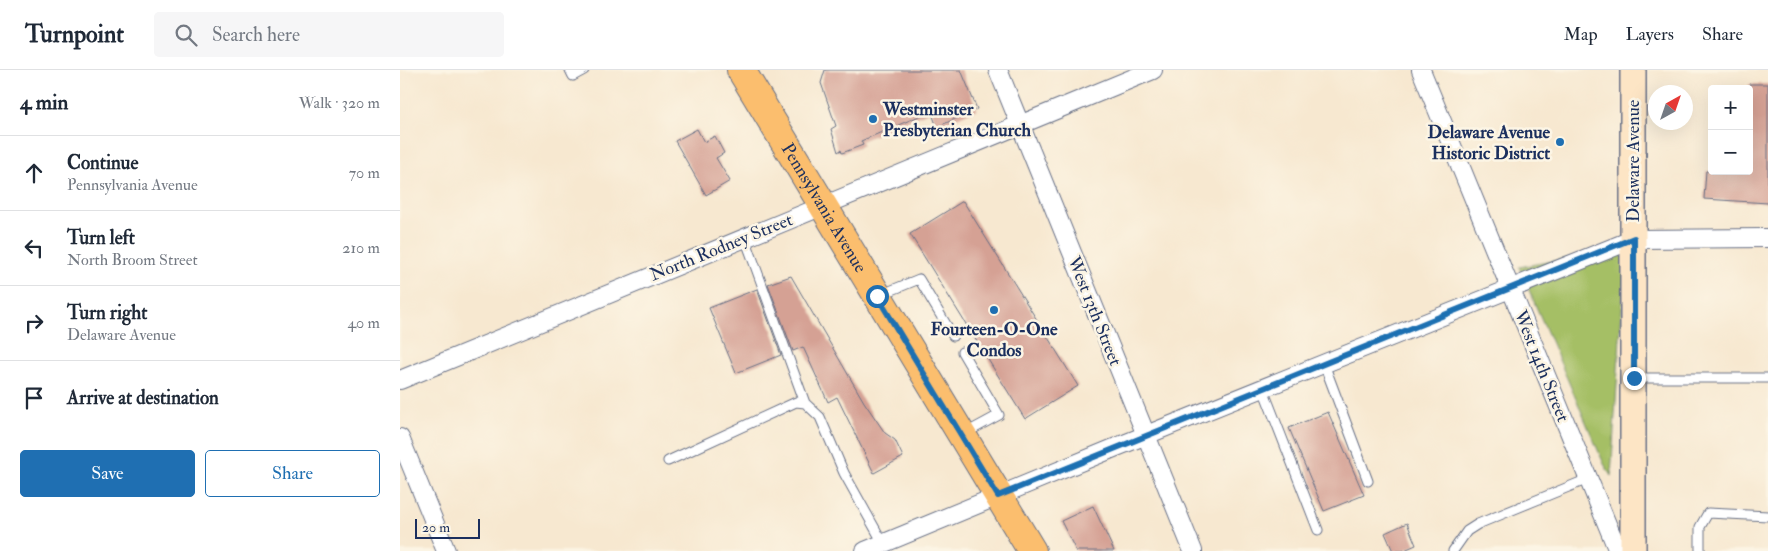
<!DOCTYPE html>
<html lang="en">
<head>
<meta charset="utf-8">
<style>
  body { margin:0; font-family:"IM FELL Double Pica",serif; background:#f6f6f7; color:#1f2937 }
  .controls { position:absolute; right:15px; top:15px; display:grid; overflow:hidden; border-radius:5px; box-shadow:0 5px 20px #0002 }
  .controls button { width:45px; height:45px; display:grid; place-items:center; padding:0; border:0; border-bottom:1px solid #e0e1e3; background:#fff; color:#1f2937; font:25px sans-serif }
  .compass { position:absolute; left:1248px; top:15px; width:45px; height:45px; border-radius:50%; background:#fff; box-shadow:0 5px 20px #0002; rotate:40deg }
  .scale { position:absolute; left:15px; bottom:12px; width:65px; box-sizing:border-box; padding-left:5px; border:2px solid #1b2f5e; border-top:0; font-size:14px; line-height:18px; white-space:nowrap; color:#1b2f5e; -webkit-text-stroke:4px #fcf5e5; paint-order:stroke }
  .stop { position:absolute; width:15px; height:15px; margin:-11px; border:4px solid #1f6fb2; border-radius:50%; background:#fff }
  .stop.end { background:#1f6fb2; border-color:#fff; box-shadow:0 1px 5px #0008 }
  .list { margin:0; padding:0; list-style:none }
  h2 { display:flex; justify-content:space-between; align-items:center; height:65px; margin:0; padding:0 20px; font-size:21px }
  h2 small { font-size:16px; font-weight:400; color:#747a83 }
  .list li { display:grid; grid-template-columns:32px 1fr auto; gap:15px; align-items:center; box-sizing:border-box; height:75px; padding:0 20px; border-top:1px solid #e0e1e3 }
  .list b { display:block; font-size:19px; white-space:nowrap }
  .list p { margin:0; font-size:16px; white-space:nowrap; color:#747a83 }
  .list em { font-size:16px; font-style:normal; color:#747a83 }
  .actions { display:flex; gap:10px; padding:15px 20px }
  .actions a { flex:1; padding:11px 0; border:1px solid #1f6fb2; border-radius:5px; text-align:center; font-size:18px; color:#1f6fb2 }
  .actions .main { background:#1f6fb2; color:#fff }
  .icon { flex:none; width:28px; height:28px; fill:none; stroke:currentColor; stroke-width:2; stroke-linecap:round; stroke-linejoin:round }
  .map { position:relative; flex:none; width:1368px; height:481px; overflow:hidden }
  header { display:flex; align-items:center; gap:30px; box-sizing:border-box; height:70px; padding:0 25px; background:#fff; border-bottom:1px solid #e0e1e3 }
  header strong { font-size:24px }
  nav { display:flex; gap:28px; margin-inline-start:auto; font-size:18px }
  .search { width:350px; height:45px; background:#f6f6f7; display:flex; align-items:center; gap:12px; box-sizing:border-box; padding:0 18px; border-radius:5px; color:#747a83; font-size:19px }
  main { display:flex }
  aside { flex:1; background:#fff }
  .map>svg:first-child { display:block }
  .green { fill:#a5bf65; stroke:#607762 }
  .building { fill:#d5a194 }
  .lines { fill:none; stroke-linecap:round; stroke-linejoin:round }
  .lane-casing { stroke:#687086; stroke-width:11 }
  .street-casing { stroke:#687086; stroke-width:20 }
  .secondary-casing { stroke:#687086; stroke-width:28 }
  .primary-casing { stroke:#687086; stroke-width:30 }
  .lane { stroke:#fff; stroke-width:9 }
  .street { stroke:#fff; stroke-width:18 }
  .secondary { stroke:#fde5c5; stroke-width:25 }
  .primary { stroke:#fbbe6e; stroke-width:28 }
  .route { stroke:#1f6fb2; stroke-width:6 }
  .poi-dot { fill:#1f6fb2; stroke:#fcf5e5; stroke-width:2 }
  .labels { text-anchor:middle; stroke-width:5; stroke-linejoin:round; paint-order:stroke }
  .poi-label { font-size:18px; font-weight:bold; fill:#1b2f5e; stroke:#fcf5e5; text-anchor:start }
  .street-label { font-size:18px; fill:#1b2f5e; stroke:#fcf5e5 }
</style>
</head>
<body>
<header>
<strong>Turnpoint</strong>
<div class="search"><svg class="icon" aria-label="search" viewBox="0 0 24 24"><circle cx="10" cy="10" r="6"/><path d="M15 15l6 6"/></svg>Search here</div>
<nav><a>Map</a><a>Layers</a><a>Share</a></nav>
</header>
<main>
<aside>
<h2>4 min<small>Walk · 320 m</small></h2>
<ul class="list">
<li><svg class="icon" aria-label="ahead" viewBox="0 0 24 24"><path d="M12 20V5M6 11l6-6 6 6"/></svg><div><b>Continue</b><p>Pennsylvania Avenue</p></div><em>70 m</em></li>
<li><svg class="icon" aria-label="left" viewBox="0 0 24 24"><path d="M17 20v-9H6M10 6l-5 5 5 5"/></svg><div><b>Turn left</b><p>North Broom Street</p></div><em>210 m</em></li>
<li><svg class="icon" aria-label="right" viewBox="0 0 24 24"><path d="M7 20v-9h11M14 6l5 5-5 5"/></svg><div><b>Turn right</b><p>Delaware Avenue</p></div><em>40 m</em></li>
<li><svg class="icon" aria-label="arrive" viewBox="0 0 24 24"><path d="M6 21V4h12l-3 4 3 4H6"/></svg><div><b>Arrive at destination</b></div></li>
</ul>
<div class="actions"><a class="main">Save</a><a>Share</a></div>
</aside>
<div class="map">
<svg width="1368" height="481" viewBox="0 0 1368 481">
  <rect width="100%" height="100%" fill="#fcf5e5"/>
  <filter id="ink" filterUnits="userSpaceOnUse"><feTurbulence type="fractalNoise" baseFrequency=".02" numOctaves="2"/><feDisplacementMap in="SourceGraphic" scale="10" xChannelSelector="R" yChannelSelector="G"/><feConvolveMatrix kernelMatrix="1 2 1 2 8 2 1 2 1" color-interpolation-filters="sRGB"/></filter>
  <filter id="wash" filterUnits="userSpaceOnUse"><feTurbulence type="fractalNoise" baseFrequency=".0096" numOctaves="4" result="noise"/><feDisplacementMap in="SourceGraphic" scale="20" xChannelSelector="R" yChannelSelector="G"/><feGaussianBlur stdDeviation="1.12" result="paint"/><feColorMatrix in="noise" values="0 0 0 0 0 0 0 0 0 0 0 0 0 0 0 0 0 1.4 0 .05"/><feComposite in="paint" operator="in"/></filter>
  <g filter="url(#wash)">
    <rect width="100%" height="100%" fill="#f7e8d0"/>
    <path class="green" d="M1226 178 1211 406 1204 394 1119 197Z"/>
    <g id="blocks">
      <path class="building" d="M425 0H561L577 39 537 57 531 41 461 71 463 75 442 83 441 80 438 82 431 59 436 56 421 13Z
        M1349 14H1368V133L1304 129 1306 101H1349Z
        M297 59 304 72 315 66 324 83 316 88 330 111 306 125 275 71Z
        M563 131 678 316 625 349 510 164Z
        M391 206 464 332 485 363 495 370 503 387 474 403 437 327 428 332 403 277 393 281 368 214Z
        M357 219 381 285 336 303 309 238Z
        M928 342 964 425 924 441 889 358Z
        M693 436 714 481H676L661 451Z
        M1007 453 1016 475 1002 481H993L985 463Z"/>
    </g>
  </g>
  <g filter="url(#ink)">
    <use href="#blocks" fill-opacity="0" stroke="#687086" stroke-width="1"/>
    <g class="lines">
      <defs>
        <path id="lane" d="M170 0 173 6 184 0
          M345 168 405 333
          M480 225 519 209 553 266
          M562 282 599 345 564 364
          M924 294 968 411
          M1235 308H1368
          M863 319 918 460
          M268 391 396 332 405 333 420 347 444 403 483 473
          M1053 481 1067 461 1078 454 1188 409
          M1300 481V457L1308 443 1368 446"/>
        <path id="street" d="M598 0 793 481
          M1021 0 1218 481
          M0 310 753 0
          M0 368 46 481
          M465 481 714 378 1234 169 1368 168"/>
        <path id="secondary" d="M1233 0V481"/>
        <g id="primary">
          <path id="s1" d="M341 0 632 481"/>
        </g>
      </defs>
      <use href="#lane" class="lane-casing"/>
      <use href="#street" class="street-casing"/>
      <use href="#secondary" class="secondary-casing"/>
      <use href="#primary" class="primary-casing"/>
      <use href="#lane" class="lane"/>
      <use href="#street" class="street"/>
      <use href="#secondary" class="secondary"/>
      <use href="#primary" class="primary"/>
    </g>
  </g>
  <g class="lines" filter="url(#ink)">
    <path class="route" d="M477 226 598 426 1234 168V308"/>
  </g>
  <g class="poi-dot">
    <circle cx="473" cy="49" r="5"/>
    <circle cx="1160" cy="72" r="5"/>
    <circle cx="594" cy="240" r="5"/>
  </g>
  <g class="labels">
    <g class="poi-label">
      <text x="483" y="45">Westminster<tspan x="483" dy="21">Presbyterian Church</tspan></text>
      <text x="1150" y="68" text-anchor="end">Delaware Avenue<tspan x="1150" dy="21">Historic District</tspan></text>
      <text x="594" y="265" text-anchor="middle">Fourteen-O-One<tspan x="594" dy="21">Condos</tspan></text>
    </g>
    <g class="street-label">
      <text transform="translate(1233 91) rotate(-90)" y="6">Delaware Avenue</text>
      <text dy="6" stroke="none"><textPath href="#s1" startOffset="161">Pennsylvania Avenue</textPath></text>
      <text transform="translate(321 177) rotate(-22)" y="6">North Rodney Street</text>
      <text transform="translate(695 241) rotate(68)" y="6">West 13th Street</text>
      <text transform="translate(1142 296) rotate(68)" y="6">West 14th Street</text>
    </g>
  </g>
</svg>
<div class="controls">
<button>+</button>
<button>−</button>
</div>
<svg class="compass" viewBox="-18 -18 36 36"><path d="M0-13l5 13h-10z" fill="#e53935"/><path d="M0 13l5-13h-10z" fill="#747a83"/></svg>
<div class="scale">20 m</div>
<div class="stop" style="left:477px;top:226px"></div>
<div class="stop end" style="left:1234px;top:308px"></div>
</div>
</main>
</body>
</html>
